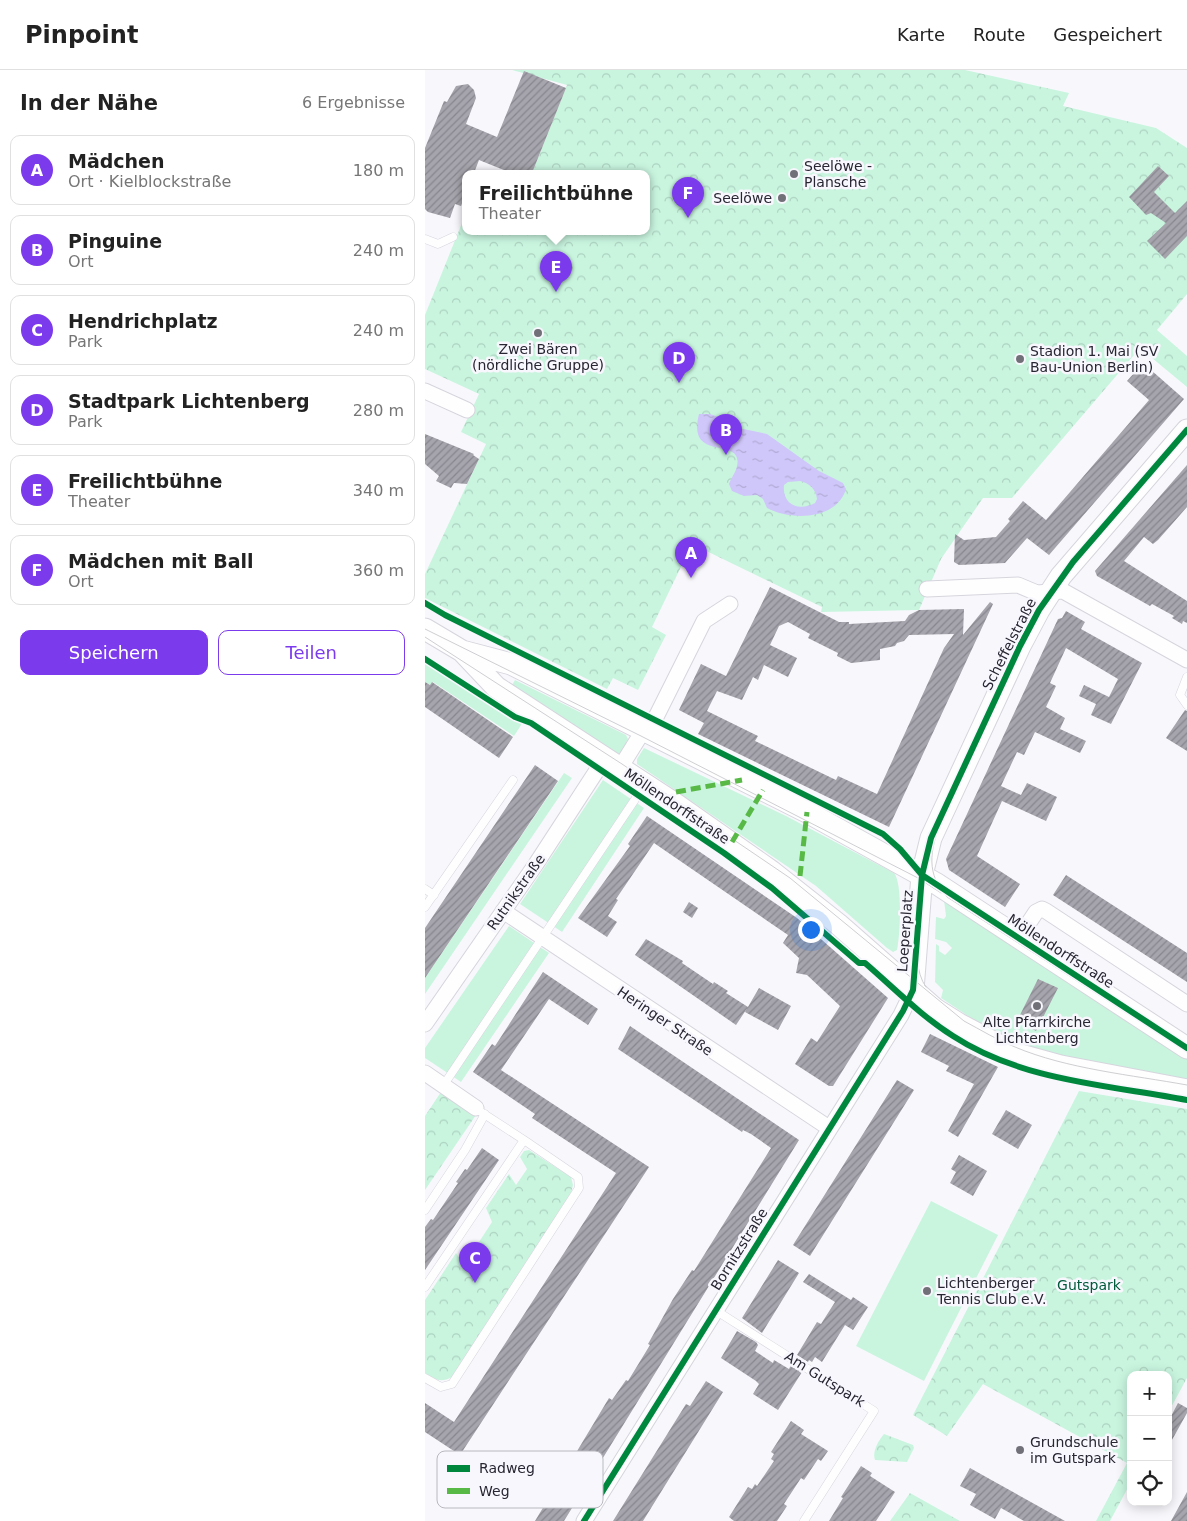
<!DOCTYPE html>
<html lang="de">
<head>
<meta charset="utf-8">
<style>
  body { margin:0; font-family:"DejaVu Sans",sans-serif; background:#f2f2f2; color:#222 }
  .controls { position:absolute; right:15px; bottom:15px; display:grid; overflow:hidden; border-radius:10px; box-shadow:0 2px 12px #0003 }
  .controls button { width:45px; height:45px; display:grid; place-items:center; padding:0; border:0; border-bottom:1px solid #e0e0e0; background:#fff; color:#222; font:25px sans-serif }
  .you { position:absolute; left:385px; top:859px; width:18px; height:18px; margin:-12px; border:4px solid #fff; border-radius:50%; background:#1a73e8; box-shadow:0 0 0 8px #1a73e833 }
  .badge { display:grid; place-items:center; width:32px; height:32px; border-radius:50%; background:#7c3aed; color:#fff; font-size:16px; font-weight:700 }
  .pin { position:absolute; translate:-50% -41px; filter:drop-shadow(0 1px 2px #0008) }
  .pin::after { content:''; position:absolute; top:26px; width:18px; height:15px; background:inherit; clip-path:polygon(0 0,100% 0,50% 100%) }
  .popup { position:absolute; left:37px; top:100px; width:188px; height:65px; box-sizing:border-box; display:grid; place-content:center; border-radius:10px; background:#fff; filter:drop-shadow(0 1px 4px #0005); font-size:16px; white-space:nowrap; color:#767676 }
  .popup b { font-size:19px; color:#222 }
  .popup::after { content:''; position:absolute; left:50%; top:100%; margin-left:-10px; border:10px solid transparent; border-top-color:#fff }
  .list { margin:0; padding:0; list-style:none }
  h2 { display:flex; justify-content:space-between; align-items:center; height:65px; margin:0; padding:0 20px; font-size:21px }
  h2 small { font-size:16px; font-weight:400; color:#767676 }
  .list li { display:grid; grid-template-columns:32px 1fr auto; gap:15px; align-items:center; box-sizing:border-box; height:70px; margin:0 10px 10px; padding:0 10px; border:1px solid #e0e0e0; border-radius:10px }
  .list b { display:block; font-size:19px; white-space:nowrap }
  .list p { margin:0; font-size:16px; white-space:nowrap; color:#767676 }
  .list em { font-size:16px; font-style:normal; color:#767676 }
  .actions { display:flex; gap:10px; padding:15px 20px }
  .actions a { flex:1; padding:11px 0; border:1px solid #7c3aed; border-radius:10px; text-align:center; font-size:18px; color:#7c3aed }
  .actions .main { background:#7c3aed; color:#fff }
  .icon { flex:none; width:28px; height:28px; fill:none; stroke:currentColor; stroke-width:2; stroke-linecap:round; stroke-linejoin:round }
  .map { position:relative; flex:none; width:762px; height:1451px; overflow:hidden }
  header { display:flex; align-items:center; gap:30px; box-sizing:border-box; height:70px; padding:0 25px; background:#fff; border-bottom:1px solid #e0e0e0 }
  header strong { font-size:24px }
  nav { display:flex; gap:28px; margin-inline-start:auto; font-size:18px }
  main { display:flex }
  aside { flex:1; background:#fff }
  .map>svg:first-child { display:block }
  .grass { fill:#c9f5df }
  .park { fill:url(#park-crowns) }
  .water { fill:url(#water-ripples); fill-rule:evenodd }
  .building { fill:url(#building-hatch); fill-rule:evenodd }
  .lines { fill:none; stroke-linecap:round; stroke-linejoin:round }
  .lane-casing { stroke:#d6d5dd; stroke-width:9 }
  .street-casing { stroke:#d6d5dd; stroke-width:17 }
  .secondary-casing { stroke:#d6d5dd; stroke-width:23 }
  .lane { stroke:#fefeff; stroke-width:8 }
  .street { stroke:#fefeff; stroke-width:15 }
  .secondary { stroke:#fefeff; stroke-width:21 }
  .tram { stroke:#cfced1; stroke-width:1 }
  .quiet { stroke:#58b947; stroke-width:5; stroke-dasharray:10 5; stroke-linecap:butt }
  .cycleway-casing { stroke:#f7f7fd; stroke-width:9 }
  .cycleway { stroke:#00873e; stroke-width:6 }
  .poi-dot { fill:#717079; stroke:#f7f7fd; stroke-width:2 }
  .labels { text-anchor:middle; stroke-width:5; stroke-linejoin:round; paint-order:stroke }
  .poi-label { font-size:14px; fill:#282632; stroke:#f7f7fd; text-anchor:start }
  .street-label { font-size:14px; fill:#282632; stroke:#f7f7fd }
  .park-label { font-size:14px; fill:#005a3a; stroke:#f7f7fd }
  .key { fill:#f7f7fd; stroke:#b9b8c0; stroke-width:1 }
  .key-label { font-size:14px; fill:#282632 }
</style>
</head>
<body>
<header>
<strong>Pinpoint</strong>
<nav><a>Karte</a><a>Route</a><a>Gespeichert</a></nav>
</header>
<main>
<aside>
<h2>In der Nähe<small>6 Ergebnisse</small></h2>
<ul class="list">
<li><span class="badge">A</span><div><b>Mädchen</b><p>Ort · Kielblockstraße</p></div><em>180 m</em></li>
<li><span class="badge">B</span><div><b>Pinguine</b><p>Ort</p></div><em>240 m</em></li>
<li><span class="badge">C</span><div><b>Hendrichplatz</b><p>Park</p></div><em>240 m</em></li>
<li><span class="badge">D</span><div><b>Stadtpark Lichtenberg</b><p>Park</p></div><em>280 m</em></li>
<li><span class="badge">E</span><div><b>Freilichtbühne</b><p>Theater</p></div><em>340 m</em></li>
<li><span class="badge">F</span><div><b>Mädchen mit Ball</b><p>Ort</p></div><em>360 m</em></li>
</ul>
<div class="actions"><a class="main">Speichern</a><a>Teilen</a></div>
</aside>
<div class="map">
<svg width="762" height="1451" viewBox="0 0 762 1451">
  <defs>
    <pattern id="park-crowns" width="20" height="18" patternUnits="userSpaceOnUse" patternTransform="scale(1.25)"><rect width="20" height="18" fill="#c9f5df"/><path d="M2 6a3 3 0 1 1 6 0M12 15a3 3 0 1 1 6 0" fill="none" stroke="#add2c0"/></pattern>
    <pattern id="water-ripples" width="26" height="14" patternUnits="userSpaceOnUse" patternTransform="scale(1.25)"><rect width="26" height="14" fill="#cfc7f9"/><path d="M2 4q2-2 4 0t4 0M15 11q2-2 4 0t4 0" fill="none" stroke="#b2abd6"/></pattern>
    <pattern id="building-hatch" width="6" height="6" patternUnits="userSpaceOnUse" patternTransform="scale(1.25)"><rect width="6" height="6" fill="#a6a4ac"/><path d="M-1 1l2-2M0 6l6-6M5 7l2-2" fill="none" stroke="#87858d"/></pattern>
  </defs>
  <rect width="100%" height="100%" fill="#f8f8fc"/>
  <path class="grass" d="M0 588 98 652 89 666 8 612 5 615 0 612Z
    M90 610 201 665 203 669 196 682 192 684 87 615Z
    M219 678 361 746 469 803C478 813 475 867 472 880L468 882 462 878 391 816 212 694V689Z
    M139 703 147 708 0 924V908Z
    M178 710 219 738 137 862 95 834Z
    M519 830 762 987V1011L605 980 573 966 516 928 518 920 510 912 511 874 514 876V881L520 885 527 878 521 872 510 869 511 847 519 849 521 846Z
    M84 856 124 883 36 1012 0 988V978Z
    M506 1131 573 1165 499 1311 431 1276Z"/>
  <path class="park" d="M87 0H540L644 23 638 36 731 58 762 78V224L732 260 762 286V317L715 278 587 428H558L516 489 494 540 396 542 397 537 267 474 227 557 241 565 213 620 188 608 182 619 0 528V504L61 374 36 362 54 324 0 299V245L41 143V161H221V103H107L142 15Z
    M654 1021 762 1039V1308L743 1343V1305H706V1412L685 1451H671L702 1393 558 1314 522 1366 488 1345Z
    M16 1022 51 1045 0 1120V1046Z
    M104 1080 146 1107 148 1115 146 1123 27 1307C16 1313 10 1310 0 1303V1230L31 1183 39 1195 67 1152 61 1138 84 1104 91 1115 102 1099 95 1087 99 1081Z
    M459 1364 488 1375 489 1378 482 1392 450 1390C447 1382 453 1371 459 1364Z
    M485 1423 535 1451H465Z"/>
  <path class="water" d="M274 344H285L297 348 309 357 342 364 394 401 418 413 421 419C412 450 366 451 342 438L338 429 332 425 319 426 307 421 304 414C306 408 311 402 312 396 319 365 261 394 274 344ZM375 411C384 413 391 419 392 429L390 433C373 442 357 434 359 415L363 412Z"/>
  <path class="building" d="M99 1 141 18 107 103H86L54 90 49 103H41V122L36 136 30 134 25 148 3 142 0 139V78L19 31 22 32 31 16 43 14 49 20 51 28 41 54 72 67Z
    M733 96 744 106 729 122 750 143 762 131V166L740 189 722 171 741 153 726 143 721 145 704 127Z
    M718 293 759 329 624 485 602 468 580 493 534 495 529 492 530 464 539 470 571 467 585 451 583 449 598 431 621 450 724 330 702 311Z
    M0 364 49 384 48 385 54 389 42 414 29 413 26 418 11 411 14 406 0 394Z
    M762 395V437L733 470 728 474 719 467 699 491 762 531V553L758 551 757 554 747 548 749 546 727 534 725 536 672 506 670 501Z
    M345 517 414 552H424V554L480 551 484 545 494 540 539 539 538 565 565 532 568 534 464 757 273 664 279 653 254 640 276 594 301 606ZM363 552 385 564 383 568 413 583 412 586 426 593 455 590V579L470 576 472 573 479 571 484 565 529 564 519 578 452 724 413 706 411 710 330 671 333 666 282 641 292 621 317 630 328 607 333 610 339 595 363 607 372 588 345 575 354 556Z
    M641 541 660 552 656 559 717 593 686 654 666 645 671 634 654 626 659 615 684 627 693 609 641 578 625 613 631 616 621 637 640 648 635 659 661 671 655 683 610 662 599 685 592 682 576 716 596 725 602 713 632 727 621 751 577 731 552 786 595 814 580 837 524 800 521 789 633 549 637 548Z
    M0 612 5 615 7 612 88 667 74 688 0 637Z
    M760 640 762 641V681L741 668Z
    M110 695 133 711 0 908V858Z
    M222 746 372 848 463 928 408 1016H404L370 994 386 968 392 972 415 936 382 905 371 903 374 888 358 873 363 865 229 773 191 829 193 830 183 846 192 852 182 867 153 848 205 776 203 774Z
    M641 805 762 883V912L628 825Z
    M264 832 273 838 267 848 258 842Z
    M221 869 258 891 257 893 288 914 289 912 303 921 301 923 323 937 311 955 210 885Z
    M118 902 173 939 163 955 124 929 76 1000 224 1097 35 1385 0 1362V1333L29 1352 191 1103 107 1048 110 1044 48 1002 67 974 70 976Z
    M613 909 633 918 611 961 592 951Z
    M334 918 366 936 353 960 320 942Z
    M205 956 374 1070 139 1451H110L184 1328 187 1330 201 1310 203 1311 225 1275 223 1274 248 1229 267 1200 269 1201 346 1078 326 1064 318 1060 317 1062 193 979Z
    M505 964 573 997 533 1067 523 1061 549 1014 521 1001 524 996 496 982Z
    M472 1010 489 1020 385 1186 368 1175Z
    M581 1040 607 1055 593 1079 567 1064Z
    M57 1078 74 1090 0 1200V1157L6 1149 8 1150 33 1113 31 1112 40 1099 42 1100Z
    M534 1085 562 1101 548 1126 525 1113 531 1102 526 1099Z
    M353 1190 374 1203 337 1263 317 1248Z
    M384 1204 426 1230 428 1227 443 1237 428 1260 420 1255 397 1292 390 1287 387 1292 384 1290 383 1292 372 1285 392 1252 396 1254 410 1232 378 1212Z
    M312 1261 331 1272 333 1275 330 1281 348 1293 349 1290 364 1299 366 1295 377 1302 353 1340 328 1324 334 1314 331 1311 296 1288Z
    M281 1311 298 1322 218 1451H188L261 1334 265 1336Z
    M753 1333 762 1338V1343L743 1377V1352Z
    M366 1351 379 1360 376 1364 403 1381 396 1391 393 1389 379 1410 376 1408 359 1434 362 1436 352 1451H309L304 1447 323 1417 327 1419 330 1414 332 1416 349 1391 346 1389 349 1384 346 1382Z
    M436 1396 447 1403 445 1406 470 1422 451 1451H404L418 1428 416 1427Z
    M545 1398 570 1412 640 1451H599L576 1438 570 1449 545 1435 551 1424 535 1416Z
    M762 1422V1451H746Z"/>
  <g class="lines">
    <defs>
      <path id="lane" d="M0 169 13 174 28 167
        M762 607 755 625 762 635
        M0 819 9 825
        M0 837 88 710
        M18 1016 219 716
        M56 1042 99 1070
        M0 1140 40 1080 60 1044
        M0 1217 99 1070 153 1107 154 1118 27 1314 16 1317 0 1308
        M290 1240 449 1341 379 1451"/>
      <path id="street" d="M0 321 42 340
        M502 519 593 515 612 523 638 521 762 590
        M195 698 218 661 231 647 279 551 305 534
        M78 841 404 1058
        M593 869 611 842 617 839 621 841 762 934
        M0 954 111 794 180 688
        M0 1003 51 1038
        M159 1451 476 945 488 920"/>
      <path id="secondary" d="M0 559 37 581 71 617 252 735 346 801 413 854 510 939 534 954 589 983 636 996 762 1020
        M37 581 86 594 382 742 512 814 762 978
        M488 920 497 805 506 768 595 576 614 540 636 506 762 360"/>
    </defs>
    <use href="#lane" class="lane-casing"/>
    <use href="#street" class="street-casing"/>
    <use href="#secondary" class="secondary-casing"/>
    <use href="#lane" class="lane"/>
    <use href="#street" class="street"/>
    <use href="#secondary" class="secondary"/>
    <path class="tram" d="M762 365 649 494 622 532 598 576 515 754C505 781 501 804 522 827L762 982
      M0 559 216 666 493 808 516 823
      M0 567 197 694 365 808 539 951C556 960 572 970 590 977 642 999 707 1005 762 1015
      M501 917C481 892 493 793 504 763"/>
    <path class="quiet" d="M251 722 317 710
      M307 772 338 720
      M375 806 382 742"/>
    <defs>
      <path id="cycleway" d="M0 533 20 545 458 764 475 779 497 805 762 978
        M0 589 90 647 106 653 299 783 347 818 434 893H440C469 918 496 946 528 966 597 1011 683 1015 762 1030
        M159 1451 478 941 488 920 497 805 506 768 595 576 614 540 648 492 762 360"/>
    </defs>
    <use href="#cycleway" class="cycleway-casing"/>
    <use href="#cycleway" class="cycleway"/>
  </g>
  <g class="poi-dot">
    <circle cx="369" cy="104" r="5"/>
    <circle cx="357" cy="128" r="5"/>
    <circle cx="113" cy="263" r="5"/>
    <circle cx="595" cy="289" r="5"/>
    <circle cx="612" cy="936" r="5"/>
    <circle cx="502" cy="1221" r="5"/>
    <circle cx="595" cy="1380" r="5"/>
  </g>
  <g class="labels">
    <g class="poi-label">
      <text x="379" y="101">Seelöwe -<tspan x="379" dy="16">Plansche</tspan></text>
      <text x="347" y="133" text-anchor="end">Seelöwe</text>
      <text x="113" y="284" text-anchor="middle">Zwei Bären<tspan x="113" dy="16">(nördliche Gruppe)</tspan></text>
      <text x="605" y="286">Stadion 1. Mai (SV<tspan x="605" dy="16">Bau-Union Berlin)</tspan></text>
      <text x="612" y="957" text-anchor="middle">Alte Pfarrkirche<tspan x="612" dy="16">Lichtenberg</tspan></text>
      <text x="512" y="1218">Lichtenberger<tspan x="512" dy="16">Tennis Club e.V.</tspan></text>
      <text x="605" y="1377">Grundschule<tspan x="605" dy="16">im Gutspark</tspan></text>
    </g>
    <g class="street-label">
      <text transform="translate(584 574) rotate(-63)" y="5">Scheffelstraße</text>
      <text transform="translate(252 736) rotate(34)" y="5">Möllendorffstraße</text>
      <text transform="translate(91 822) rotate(-55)" y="5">Rutnikstraße</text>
      <text transform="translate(480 861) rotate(-86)" y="5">Loeperplatz</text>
      <text transform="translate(636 881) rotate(33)" y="5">Möllendorffstraße</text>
      <text transform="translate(240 951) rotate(34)" y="5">Heringer Straße</text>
      <text transform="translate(314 1179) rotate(-58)" y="5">Bornitzstraße</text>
      <text transform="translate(400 1309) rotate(32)" y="5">Am Gutspark</text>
    </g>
    <g class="park-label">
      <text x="664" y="1220">Gutspark</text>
    </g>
  </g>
  <rect x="12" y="1381" width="166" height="57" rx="8" class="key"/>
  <rect x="22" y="1395" width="23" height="7" fill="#00873e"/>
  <rect x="22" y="1418" width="23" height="6" fill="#58b947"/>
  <g class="key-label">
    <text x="54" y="1403">Radweg</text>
    <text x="54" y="1426">Weg</text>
  </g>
</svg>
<div class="controls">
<button>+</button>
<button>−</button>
<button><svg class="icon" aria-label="locate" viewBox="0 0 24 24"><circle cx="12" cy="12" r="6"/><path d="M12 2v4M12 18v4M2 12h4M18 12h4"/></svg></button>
</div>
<div class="you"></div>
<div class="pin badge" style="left:266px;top:508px">A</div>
<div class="pin badge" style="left:301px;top:385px">B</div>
<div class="pin badge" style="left:50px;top:1213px">C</div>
<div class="pin badge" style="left:254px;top:313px">D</div>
<div class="pin badge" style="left:131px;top:222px">E</div>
<div class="popup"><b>Freilichtbühne</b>Theater</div>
<div class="pin badge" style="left:263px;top:148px">F</div>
</div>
</main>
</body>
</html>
